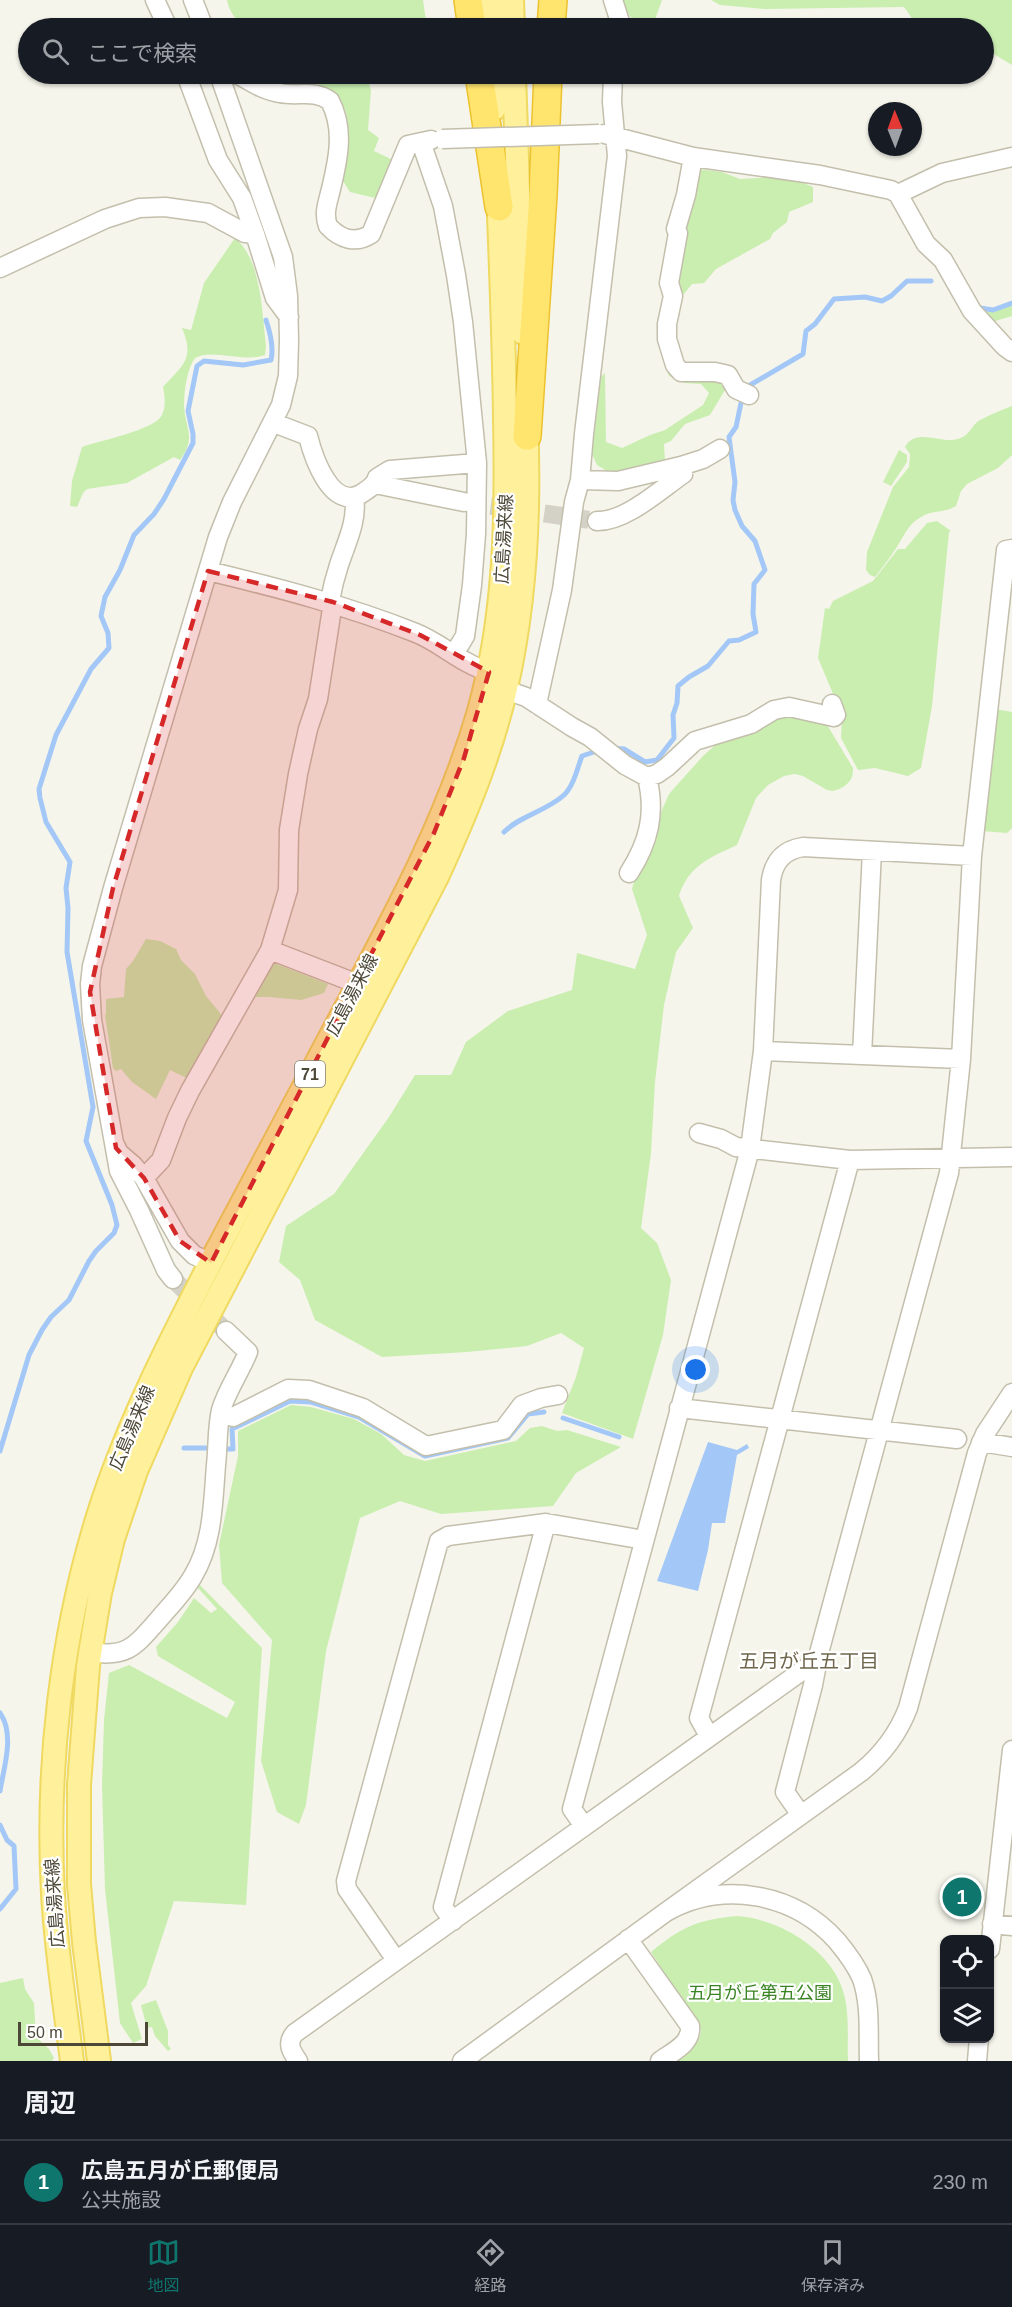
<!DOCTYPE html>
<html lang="ja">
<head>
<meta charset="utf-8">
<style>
  body { margin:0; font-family:Arial,"Noto Sans JP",sans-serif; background:#242831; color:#f1f3f6 }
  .controls { position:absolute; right:18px; bottom:18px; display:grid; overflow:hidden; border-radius:12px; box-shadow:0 2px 4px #0004 }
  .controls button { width:54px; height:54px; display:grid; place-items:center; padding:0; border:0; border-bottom:2px solid #363941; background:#171b24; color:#f1f3f6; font:30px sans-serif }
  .compass { position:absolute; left:868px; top:102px; width:54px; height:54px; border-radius:50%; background:#171b24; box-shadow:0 2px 4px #0004; rotate:359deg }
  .scale { position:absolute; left:18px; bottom:15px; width:130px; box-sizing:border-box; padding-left:6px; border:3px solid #4c4737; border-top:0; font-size:16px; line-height:21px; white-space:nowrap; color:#4c4737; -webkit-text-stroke:4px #fff; paint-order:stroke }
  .you { position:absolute; left:696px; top:1370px; width:21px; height:21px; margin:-15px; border:4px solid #fff; border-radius:50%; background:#1a73e8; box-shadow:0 0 0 9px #1a73e833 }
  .badge { display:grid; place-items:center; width:39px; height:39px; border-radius:50%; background:#0f766e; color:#fff; font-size:20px; font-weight:700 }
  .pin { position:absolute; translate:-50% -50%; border:3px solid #fff; box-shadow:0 2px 6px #0006 }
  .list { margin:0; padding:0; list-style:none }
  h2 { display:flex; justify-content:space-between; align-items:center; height:78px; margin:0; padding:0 24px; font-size:26px }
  h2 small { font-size:20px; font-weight:400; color:#9ea1a6 }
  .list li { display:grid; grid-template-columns:39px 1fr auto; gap:18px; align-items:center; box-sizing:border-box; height:84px; padding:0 24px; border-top:2px solid #363941 }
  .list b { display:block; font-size:22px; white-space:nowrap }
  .list p { margin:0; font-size:20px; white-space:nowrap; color:#9ea1a6 }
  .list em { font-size:20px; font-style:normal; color:#9ea1a6 }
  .icon { flex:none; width:33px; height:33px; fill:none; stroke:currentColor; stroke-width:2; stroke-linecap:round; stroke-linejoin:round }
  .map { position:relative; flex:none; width:1012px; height:2061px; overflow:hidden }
  .search { position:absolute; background:#171b24; box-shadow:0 2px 4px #0004; left:18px; right:18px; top:18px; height:66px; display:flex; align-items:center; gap:15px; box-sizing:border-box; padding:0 21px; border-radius:33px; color:#9ea1a6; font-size:22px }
  .sheet { height:162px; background:#171b24 }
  nav { display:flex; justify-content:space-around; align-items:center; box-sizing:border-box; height:84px; border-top:2px solid #363941; background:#171b24; font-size:16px; color:#9ea1a6 }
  nav a { display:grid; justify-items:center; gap:3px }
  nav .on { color:#0f766e }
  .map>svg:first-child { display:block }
  .green { fill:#c9eeb0 }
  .water { fill:#a3c8f7 }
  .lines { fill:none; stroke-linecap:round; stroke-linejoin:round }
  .stream { stroke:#a3c8f7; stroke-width:5 }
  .minor-tunnel { stroke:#d4d2c7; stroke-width:18; stroke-dasharray:18 9; stroke-linecap:butt }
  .minor-casing { stroke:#c3bfac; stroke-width:21 }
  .major-casing { stroke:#efd960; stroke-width:26 }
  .highway-casing { stroke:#ecc22f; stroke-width:30 }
  .minor { stroke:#fff; stroke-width:18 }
  .major { stroke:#fff19b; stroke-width:22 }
  .highway { stroke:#ffe46d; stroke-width:27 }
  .minor-bridge-casing { stroke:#c3bfac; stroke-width:21; stroke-linecap:butt }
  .minor-bridge { stroke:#fff; stroke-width:18 }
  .marked { fill:#d62828; fill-opacity:0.2; stroke:#d62828; stroke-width:4.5; stroke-dasharray:12 8; stroke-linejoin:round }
  .labels { text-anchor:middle; stroke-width:4.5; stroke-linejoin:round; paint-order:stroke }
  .shield { fill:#fff; stroke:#827e73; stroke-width:1.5 }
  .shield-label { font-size:16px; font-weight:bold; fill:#4c4737 }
  .street-label { font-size:18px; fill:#4c4737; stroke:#fff }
  .park-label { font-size:18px; fill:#3a8424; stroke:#fff }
  .neighbourhood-label { font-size:20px; fill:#70674d; stroke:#fff }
</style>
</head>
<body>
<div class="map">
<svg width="1012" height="2061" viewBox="0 0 1012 2061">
  <rect width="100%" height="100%" fill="#f6f5eb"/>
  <path class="green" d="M227 0H423L427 28H247C237 22 229 12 227 0Z
    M622 0H662L652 28H640L629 15Z
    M711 0H1012V65L992 53 984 51V28H919L904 7 765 9 720 5Z
    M308 74H367L371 91 368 130 379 138 374 151 395 161 379 199 350 192 339 175C343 152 357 116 337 97 326 87 319 88 308 74Z
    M698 169 722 172 740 179 775 177 801 180V182L813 187V202L789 212 787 222 773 233 770 239 716 269 704 283 692 284 684 294H677L673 280Z
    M235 238C262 260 262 314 266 346L265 355C243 363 212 348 195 358 187 369 184 391 184 405 185 429 197 437 180 460L174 457 127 483 87 489 83 493 77 507 70 506 72 481 82 447C98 441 155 430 162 415 166 407 165 395 163 387 183 365 195 359 182 328L191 330 204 283Z
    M1012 305V316L989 323 983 314 985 311 993 312Z
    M662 348 672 371 716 375 726 386 725 390 710 415 685 424 671 441 664 444 665 462 645 468 610 473 597 465 592 454 601 377 605 373 606 442 622 448 650 435 665 430 703 405 709 393 701 384 684 383 669 376 662 357Z
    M1012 406V455L998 468 967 484 961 491 956 506C945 513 932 510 921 517 907 525 903 538 895 550 889 559 882 568 875 577L870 575 866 570 867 552 893 487 909 467 910 454 905 447C915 429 936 441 952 440 972 438 969 425 982 419 991 414 1002 410 1012 406Z
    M899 450 907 455V462L891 486 883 482Z
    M937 521 951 531 949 532 932 706 921 768 908 776 875 768 858 770 841 738 842 715 818 658 825 608 829 609 833 601 873 581 898 549H905L927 523Z
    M995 709 1012 712V828L1007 833 982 831Z
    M782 714 826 723 853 768C854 781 845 788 833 791L827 790 803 776 795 774 784 776 768 785 756 798 737 845C711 857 688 866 679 896L693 928 676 952 664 1005 655 1082 651 1153 641 1228 657 1243 671 1280 663 1335 633 1439 562 1413 576 1377 584 1348 561 1333 527 1346 467 1352 382 1357 315 1320 300 1280 279 1262 286 1226 334 1194 389 1117 415 1075H451L466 1042 508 1011 572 990 577 953 635 969 647 935 632 889 637 871 656 841 661 812 669 794 703 756 721 740Z
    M146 939 160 941 176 949 181 960 195 974 206 996 225 1019 193 1081 170 1070 156 1099 132 1082 121 1069 116 1071 113 1068 105 1015 106 1014V999L124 997 126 969 133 961Z
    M274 963 328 984 324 993 301 1000 269 997H249L269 964Z
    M291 1405 311 1407 354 1419 381 1434 404 1455 425 1461 516 1441 530 1428 542 1426 557 1431 567 1430 621 1447 576 1473 553 1506 441 1514 400 1501 360 1518 326 1651 306 1805 299 1824 277 1812 261 1761 272 1640 222 1583 219 1545 238 1456V1431Z
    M199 1584 262 1648 246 1905 174 1901 146 1986 131 2003 142 2039 133 2043 120 2023 105 1889 102 1786 104 1720 109 1673 129 1665 227 1718 235 1702 158 1656 156 1647 178 1622 194 1598 211 1613 217 1609 197 1587Z
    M738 1916C779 1919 831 1950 843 1991 850 2013 847 2039 848 2061H672C684 2053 701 2046 701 2029L651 1952C681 1927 699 1919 738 1916Z
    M23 1978 25 1989 34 2003 36 2037 49 2049 54 2058 52 2061H0V1983Z
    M156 2000 168 2031V2045L171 2049 168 2051 155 2036 152 2027 147 2028 141 2005Z"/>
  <path class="water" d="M708 1442 737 1450 747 1444 749 1448 737 1455 725 1523H712L708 1550 698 1591 657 1581Z"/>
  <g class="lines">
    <path class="stream" d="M980 308 993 310 1012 303
      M745 388 803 354 806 331 815 324 834 299 865 297 882 301 891 296 907 281H931
      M612 748 624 749 645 762 657 760 674 738 673 715 677 703 678 686 689 677 708 666 729 641 739 640 756 632 753 614 754 584 765 570 755 541 742 526 735 510 733 500 735 482 729 437 736 427 741 403
      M504 832C521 815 547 811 564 795 574 785 577 769 582 756L600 750
      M563 1418 619 1437
      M184 1448H206
      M228 1449H233L232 1429 290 1401 311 1402 359 1417 425 1456 508 1438 528 1414 544 1412
      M0 1451 29 1355 42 1330 51 1317 69 1300 89 1261 96 1251 114 1233 117 1225 112 1205 86 1141 93 1107 67 952 68 908 66 888 70 862 46 822 40 798 39 789 56 735 91 669 109 648 108 633 101 616 105 597 120 570 134 535 154 514 164 499 193 443V434L188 411 197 366 204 361 243 365 271 360C274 348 270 332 266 320
      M0 1713C15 1734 4 1767 0 1791
      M0 1825 7 1840 14 1846 16 1889 0 1909"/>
    <path class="minor-tunnel" d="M464 502 597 521
      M173 1279 226 1331"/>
    <defs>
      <path id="minor" d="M155 0 168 28
        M193 0 204 28
        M613 0 622 28
        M186 74 218 160 242 198 255 234
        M237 74C250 81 264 91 280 93 298 97 314 89 330 101 345 129 338 160 331 189 328 202 323 213 328 226 340 239 356 244 371 234L408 145 431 140
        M605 134 693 157 820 175 891 190 898 194 926 244 943 260 972 311 1004 346 1012 352
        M421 142 443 206 456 275 463 322 477 463 476 534 472 585 465 636 454 654
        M693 157 686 195 676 229 678 233 669 283 673 296 667 324V339L675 365 681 372H715L728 375 736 389 749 395
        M898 194 942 173 1012 157
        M0 268 105 219 139 208 165 207 208 213 245 233 255 234 275 298 289 317
        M274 423 308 436C313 456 331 511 361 494 368 489 375 486 377 478L390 470 477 463
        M580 480 618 481 681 466 703 459 720 449
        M375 484 464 502
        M597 521C625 522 660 490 683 474L681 466
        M208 571C279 588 348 606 416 633 441 643 462 664 489 672
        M330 601C332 589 335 577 339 565 346 543 358 521 354 497
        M506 690 526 697 572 727 590 737 625 765 647 777 657 774 667 767 695 741 751 724 774 710 789 707 834 717 836 715 832 704
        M537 704 562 590 574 502 580 480 584 434 617 156 612 102 613 74
        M629 873C649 842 656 813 647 777
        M270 950 358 984
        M763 1051 961 1059
        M862 1055 872 851
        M699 1133 721 1139 736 1147 850 1160 1012 1157
        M114 1143 119 1153 133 1165 144 1178 180 1241 194 1255 211 1263
        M144 1178 161 1160 177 1118 190 1091 270 950 288 890 289 830 298 774 308 729 318 699 333 602
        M173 1279 166 1270 139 1210 119 1171 92 1020 90 984 92 966 113 888 218 537 232 502 281 405 288 376 289 341 288 296 283 257 219 74
        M679 1408 957 1439
        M221 1413 233 1417 288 1389 309 1390 363 1408 426 1446 503 1430 522 1405 541 1398 558 1395
        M981 1442 1012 1447
        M90 1652C128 1658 135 1646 159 1619 171 1605 184 1592 193 1576 213 1543 213 1503 216 1465 218 1448 217 1427 221 1410 227 1390 240 1372 248 1352L226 1331
        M709 1736 699 1718 850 1160
        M801 1815 785 1792 813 1685 819 1653 949 1173 961 1059 972 856 1006 550 1012 549
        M584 1826 572 1809 750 1149 763 1051 771 880C774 861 784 850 803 847L972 856
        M666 1912 861 1772C883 1754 898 1734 908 1708L977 1453 985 1434 1012 1393
        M453 1921 443 1907 546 1523
        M992 1924 1012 1926
        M628 1939 690 2026C692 2044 672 2052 660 2061
        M990 1949 1012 1750
        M396 1960 347 1889 346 1881 439 1541 448 1536 546 1523 644 1540
        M298 2061C291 2051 286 2043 295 2033L806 1668 816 1669
        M462 2061 666 1912C723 1880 794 1893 837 1941 847 1953 856 1965 862 1979 871 2005 868 2034 869 2061
        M977 2061 979 2038"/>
      <path id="major" d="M491 0 492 28
        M512 0 513 28
        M493 74 494 109
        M514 74 523 333
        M72 2061C65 2006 56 1950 53 1894 46 1767 61 1634 99 1513 128 1422 172 1337 216 1252 250 1188 284 1124 318 1060 378 946 443 835 479 711 506 614 507 516 505 417 504 341 501 265 498 190
        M99 2061 84 1942 79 1884V1785L88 1666 100 1593 113 1539 136 1471 181 1368 437 877C465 816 491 754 506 688 526 600 530 510 526 420"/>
      <path id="highway" d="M468 0 472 28
        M551 28 553 0
        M479 74 499 207
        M527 436 543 195 548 74"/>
    </defs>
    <use href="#minor" class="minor-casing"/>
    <use href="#major" class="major-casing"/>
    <use href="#highway" class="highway-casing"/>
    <use href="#minor" class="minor"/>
    <use href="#major" class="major"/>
    <use href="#highway" class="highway"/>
    <defs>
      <path id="minor-bridge" d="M442 139 599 134"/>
    </defs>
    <use href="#minor-bridge" class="minor-bridge-casing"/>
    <use href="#minor-bridge" class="minor-bridge"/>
  </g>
  <path class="marked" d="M208 571 333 602 420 635 489 672 464 758 434 833 211 1263 180 1241 144 1178 116 1148 90 992 113 888Z"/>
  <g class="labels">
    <rect class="shield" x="295" y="1061" width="30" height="26" rx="4.5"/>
    <g class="shield-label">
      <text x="310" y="1080">71</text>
    </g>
    <g class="street-label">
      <text transform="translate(504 539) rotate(-87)" y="6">広島湯来線</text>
      <text transform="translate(352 995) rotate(-62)" y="6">広島湯来線</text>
      <text transform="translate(132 1428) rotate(-67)" y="6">広島湯来線</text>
      <text transform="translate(55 1903) rotate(-94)" y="6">広島湯来線</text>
    </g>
    <g class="park-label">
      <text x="760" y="1999">五月が丘第五公園</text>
    </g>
    <g class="neighbourhood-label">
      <text x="809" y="1668">五月が丘五丁目</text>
    </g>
  </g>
</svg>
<div class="controls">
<button><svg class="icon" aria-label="locate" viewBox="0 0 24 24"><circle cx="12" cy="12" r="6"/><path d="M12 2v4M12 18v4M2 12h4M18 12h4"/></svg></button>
<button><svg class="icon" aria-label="layers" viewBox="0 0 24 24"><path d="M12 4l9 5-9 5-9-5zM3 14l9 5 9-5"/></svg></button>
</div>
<svg class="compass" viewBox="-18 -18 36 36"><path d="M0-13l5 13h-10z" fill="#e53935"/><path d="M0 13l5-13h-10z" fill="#9ea1a6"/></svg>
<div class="scale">50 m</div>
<div class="you"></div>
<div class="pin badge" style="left:962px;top:1897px">1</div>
<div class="search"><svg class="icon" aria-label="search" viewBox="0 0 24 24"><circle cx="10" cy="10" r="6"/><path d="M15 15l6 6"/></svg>ここで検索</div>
</div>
<section class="sheet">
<h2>周辺<small></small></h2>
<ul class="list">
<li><span class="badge">1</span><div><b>広島五月が丘郵便局</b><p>公共施設</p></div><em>230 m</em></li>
</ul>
</section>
<nav>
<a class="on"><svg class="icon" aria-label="map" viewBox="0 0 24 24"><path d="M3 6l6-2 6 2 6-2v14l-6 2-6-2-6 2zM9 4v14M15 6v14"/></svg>地図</a>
<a><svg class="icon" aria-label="directions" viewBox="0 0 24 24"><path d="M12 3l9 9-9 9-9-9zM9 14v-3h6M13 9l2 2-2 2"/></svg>経路</a>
<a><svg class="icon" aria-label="saved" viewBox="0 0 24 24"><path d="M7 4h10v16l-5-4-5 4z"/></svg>保存済み</a>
</nav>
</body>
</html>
